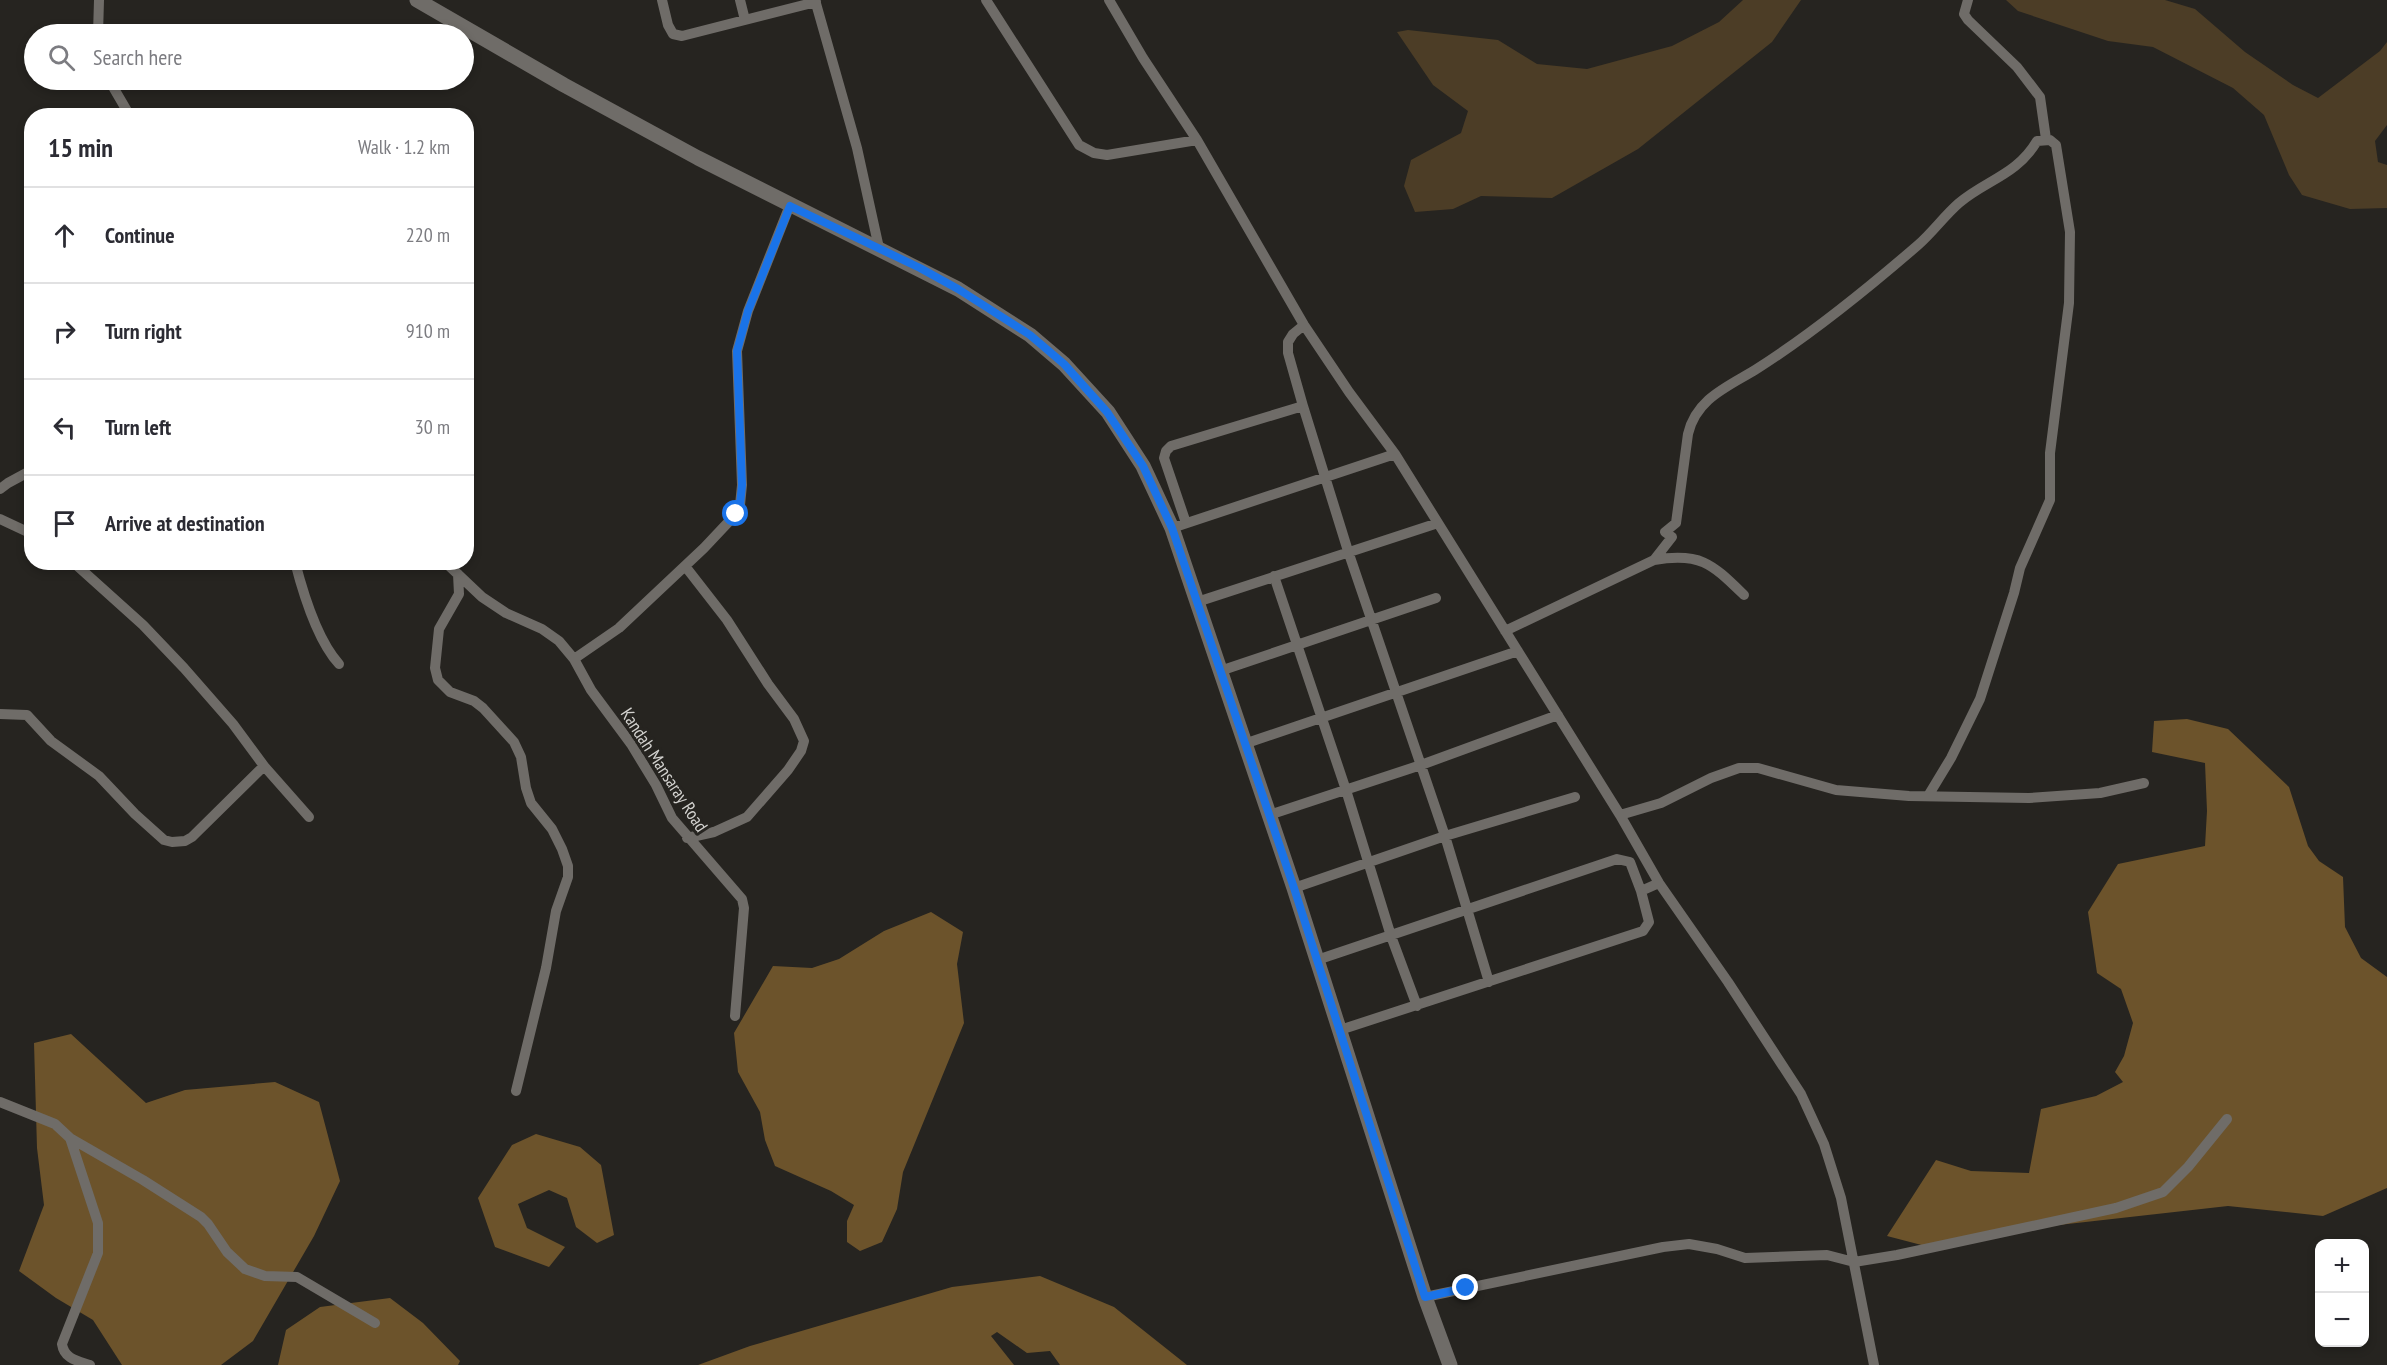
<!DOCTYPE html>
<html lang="en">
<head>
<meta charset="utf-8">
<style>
  body { margin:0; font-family:"PT Sans Narrow",sans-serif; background:#f7f7f7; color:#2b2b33 }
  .controls { position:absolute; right:18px; bottom:18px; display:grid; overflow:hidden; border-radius:12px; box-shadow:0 3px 9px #0003 }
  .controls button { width:54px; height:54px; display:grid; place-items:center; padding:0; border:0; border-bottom:2px solid #e1e1e2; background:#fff; color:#2b2b33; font:30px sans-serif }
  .stop { position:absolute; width:18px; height:18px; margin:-14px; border:4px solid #1a73e8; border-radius:50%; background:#fff }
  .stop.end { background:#1a73e8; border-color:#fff; box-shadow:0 2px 6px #0008 }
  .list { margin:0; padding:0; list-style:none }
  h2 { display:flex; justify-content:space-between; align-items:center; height:78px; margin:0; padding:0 24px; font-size:26px }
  h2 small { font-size:20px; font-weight:400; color:#7c7c81 }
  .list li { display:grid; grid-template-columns:39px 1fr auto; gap:18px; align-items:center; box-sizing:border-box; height:96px; padding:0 24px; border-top:2px solid #e1e1e2 }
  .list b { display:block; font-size:22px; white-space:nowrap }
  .list em { font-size:20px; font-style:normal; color:#7c7c81 }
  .icon { flex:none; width:33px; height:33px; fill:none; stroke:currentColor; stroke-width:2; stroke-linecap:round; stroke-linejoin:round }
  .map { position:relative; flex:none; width:2387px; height:1365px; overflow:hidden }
  .search { position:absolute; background:#fff; box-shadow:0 3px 9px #0003; left:24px; top:24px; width:450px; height:66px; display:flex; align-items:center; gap:15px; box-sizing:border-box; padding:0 21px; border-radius:33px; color:#7c7c81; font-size:22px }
  .panel { position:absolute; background:#fff; box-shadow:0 3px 9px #0003; left:24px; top:108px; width:450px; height:462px; border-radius:24px }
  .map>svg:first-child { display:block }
  .green { fill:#4c3d26 }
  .forest { fill:#6c532b }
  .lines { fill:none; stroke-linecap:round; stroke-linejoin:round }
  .minor { stroke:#6f6c68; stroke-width:10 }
  .secondary { stroke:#6f6c68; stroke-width:15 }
  .route { stroke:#1a73e8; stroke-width:8 }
  .labels { text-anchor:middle; stroke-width:6; stroke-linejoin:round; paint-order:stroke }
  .street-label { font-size:18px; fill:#d3d2cf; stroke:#262420 }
</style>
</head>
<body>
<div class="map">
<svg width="2387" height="1365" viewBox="0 0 2387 1365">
  <rect width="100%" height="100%" fill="#262420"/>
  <path class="green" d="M1743 0H1801L1772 42 1638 149 1552 198 1481 196 1453 209 1415 212 1404 186 1411 160 1461 133 1468 111 1433 85 1397 32 1408 30 1498 40 1537 64 1587 69 1672 46 1719 22Z
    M2006 0H2165L2195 9 2245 52 2293 85 2318 98 2380 51 2387 42V125L2375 141 2378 162 2387 165V208L2350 209 2302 195 2289 175 2264 115 2233 88 2153 47 2108 41 2018 11Z"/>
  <path class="forest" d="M2187 719 2228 729 2289 787 2308 846 2319 861 2343 877 2345 927 2361 958 2387 977V1188L2323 1216 2228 1206 1997 1232 1933 1248 1887 1236 1936 1160 1971 1171 2029 1173 2041 1109 2096 1096 2123 1082 2115 1072 2124 1056 2133 1023 2121 989 2097 973 2088 912 2118 864 2205 846 2207 811 2205 763 2152 752 2154 721Z
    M931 912 963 932 957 964 964 1023 903 1172 897 1209 882 1242 860 1251 847 1242V1221L854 1205 831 1191 775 1166 765 1140 760 1112 738 1072 734 1033 773 966 812 968 839 959 884 931Z
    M71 1034 146 1103 185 1090 275 1082 319 1102 340 1181 314 1236 253 1341 221 1365H122L93 1320 56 1298 19 1271 44 1205 37 1148 34 1043Z
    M536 1134 580 1147 601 1165 614 1235 597 1243 576 1227 567 1198 549 1190 518 1204 527 1228 565 1247 549 1267 495 1247 478 1198 512 1145Z
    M1040 1276 1114 1307 1187 1365H1060L1050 1351 1027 1353 997 1332 991 1336 1014 1365H698L750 1346 952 1287Z
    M390 1298 423 1323 460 1361 458 1365H278L286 1330 320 1307Z"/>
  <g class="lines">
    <path class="minor" d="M662 0 668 25 673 34 682 36 816 2
      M740 0 745 20
      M815 0 857 148 879 248
      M986 0 1079 145 1094 153 1107 155 1197 140
      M1109 0 1143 58 1197 140 1304 325 1349 392 1395 454 1620 815 1659 883 1728 982 1801 1094 1824 1144 1841 1198 1874 1365
      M1968 0 1964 14 1968 20 2017 67 2040 97 2046 139
      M98 34 99 0
      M109 80 130 116
      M1304 325 1293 334 1288 342V353L1303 406 1348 551 1445 836 1489 982
      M0 489 8 483 32 470
      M0 519 32 534
      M1186 523 1164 458 1166 451 1171 446 1303 406
      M1172 528 1395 454
      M1654 560 1672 537 1665 532 1676 523 1688 434C1696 399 1727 387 1755 370 1812 334 1866 290 1918 245 1933 232 1944 216 1959 203 1986 180 2017 175 2037 141L2050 140 2056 145 2070 232 2069 303 2050 453V500L2020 568 2014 593 1980 699 1951 758 1928 796
      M73 562 143 625 184 668 233 724 264 766 309 817
      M295 562C303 593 318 641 339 664
      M445 562 482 597 506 613 542 629 559 641 574 659 591 690 631 744 656 785 672 818 742 899 744 908 735 1016
      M685 566 727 620 768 684 794 719 804 741 801 751 788 770 747 817 714 832 687 838
      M458 574 459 594 439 629 435 668 438 680 450 692 474 701 483 708 514 742 521 757 526 788 531 803 552 829 562 849 568 866V877L556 911 546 968 516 1091
      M1274 576 1346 790 1391 936 1417 1006
      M1197 602 1438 523
      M1505 631 1654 560C1701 552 1712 564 1744 595
      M574 659 619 628 704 548 736 514 740 505 742 485 737 351 748 311 790 205
      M1220 671 1436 598
      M0 714 27 715 51 741 99 776 135 814 164 840 172 842 185 841 192 837 264 766
      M1244 744 1518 651
      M1269 815 1421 765 1558 715
      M1620 815 1661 803 1711 778 1739 768H1758L1836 790 1909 796 2029 798 2100 793 2144 783
      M1294 888 1445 836 1575 797
      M1317 960 1617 859 1630 862 1641 891
      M1340 1030 1643 931 1649 922 1641 891 1659 883
      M0 1102 55 1124 70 1138 98 1223V1253L62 1344C64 1359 78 1361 90 1365
      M70 1138 143 1180 201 1217 208 1224 227 1252 245 1269 265 1276 297 1277 375 1323
      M1425 1297 1663 1247 1689 1244 1717 1249 1745 1258 1827 1255 1854 1262 1897 1255 2116 1208 2163 1192 2188 1167 2227 1119"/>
    <path class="secondary" d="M417 0 564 85 698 158 958 289 1030 335 1064 364 1108 412 1143 466 1172 528 1294 888 1425 1297 1450 1365"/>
  </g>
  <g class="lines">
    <path class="route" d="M736 514 740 505 742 485 737 351 748 311 790 206 920 268 958 289 1030 335 1064 364 1107 412 1143 466 1172 528 1294 888 1425 1297 1466 1288"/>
  </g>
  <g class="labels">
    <g class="street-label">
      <text transform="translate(664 770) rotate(57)" y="6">Kandah Mansaray Road</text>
    </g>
  </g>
</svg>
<div class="controls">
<button>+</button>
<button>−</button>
</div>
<div class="stop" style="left:736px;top:514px"></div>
<div class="stop end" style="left:1466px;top:1288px"></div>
<div class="search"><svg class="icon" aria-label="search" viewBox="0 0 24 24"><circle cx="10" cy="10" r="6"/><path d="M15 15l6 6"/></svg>Search here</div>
<section class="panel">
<h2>15 min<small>Walk · 1.2 km</small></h2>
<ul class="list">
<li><svg class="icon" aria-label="ahead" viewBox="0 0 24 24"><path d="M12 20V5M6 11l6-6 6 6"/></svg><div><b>Continue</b></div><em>220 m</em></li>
<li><svg class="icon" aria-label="right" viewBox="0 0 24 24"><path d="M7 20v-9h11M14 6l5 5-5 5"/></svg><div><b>Turn right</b></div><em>910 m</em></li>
<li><svg class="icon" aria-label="left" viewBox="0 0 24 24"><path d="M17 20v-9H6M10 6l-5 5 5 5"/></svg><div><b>Turn left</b></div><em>30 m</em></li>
<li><svg class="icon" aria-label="arrive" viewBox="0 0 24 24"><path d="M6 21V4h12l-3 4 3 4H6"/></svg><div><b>Arrive at destination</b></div></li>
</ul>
</section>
</div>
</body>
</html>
